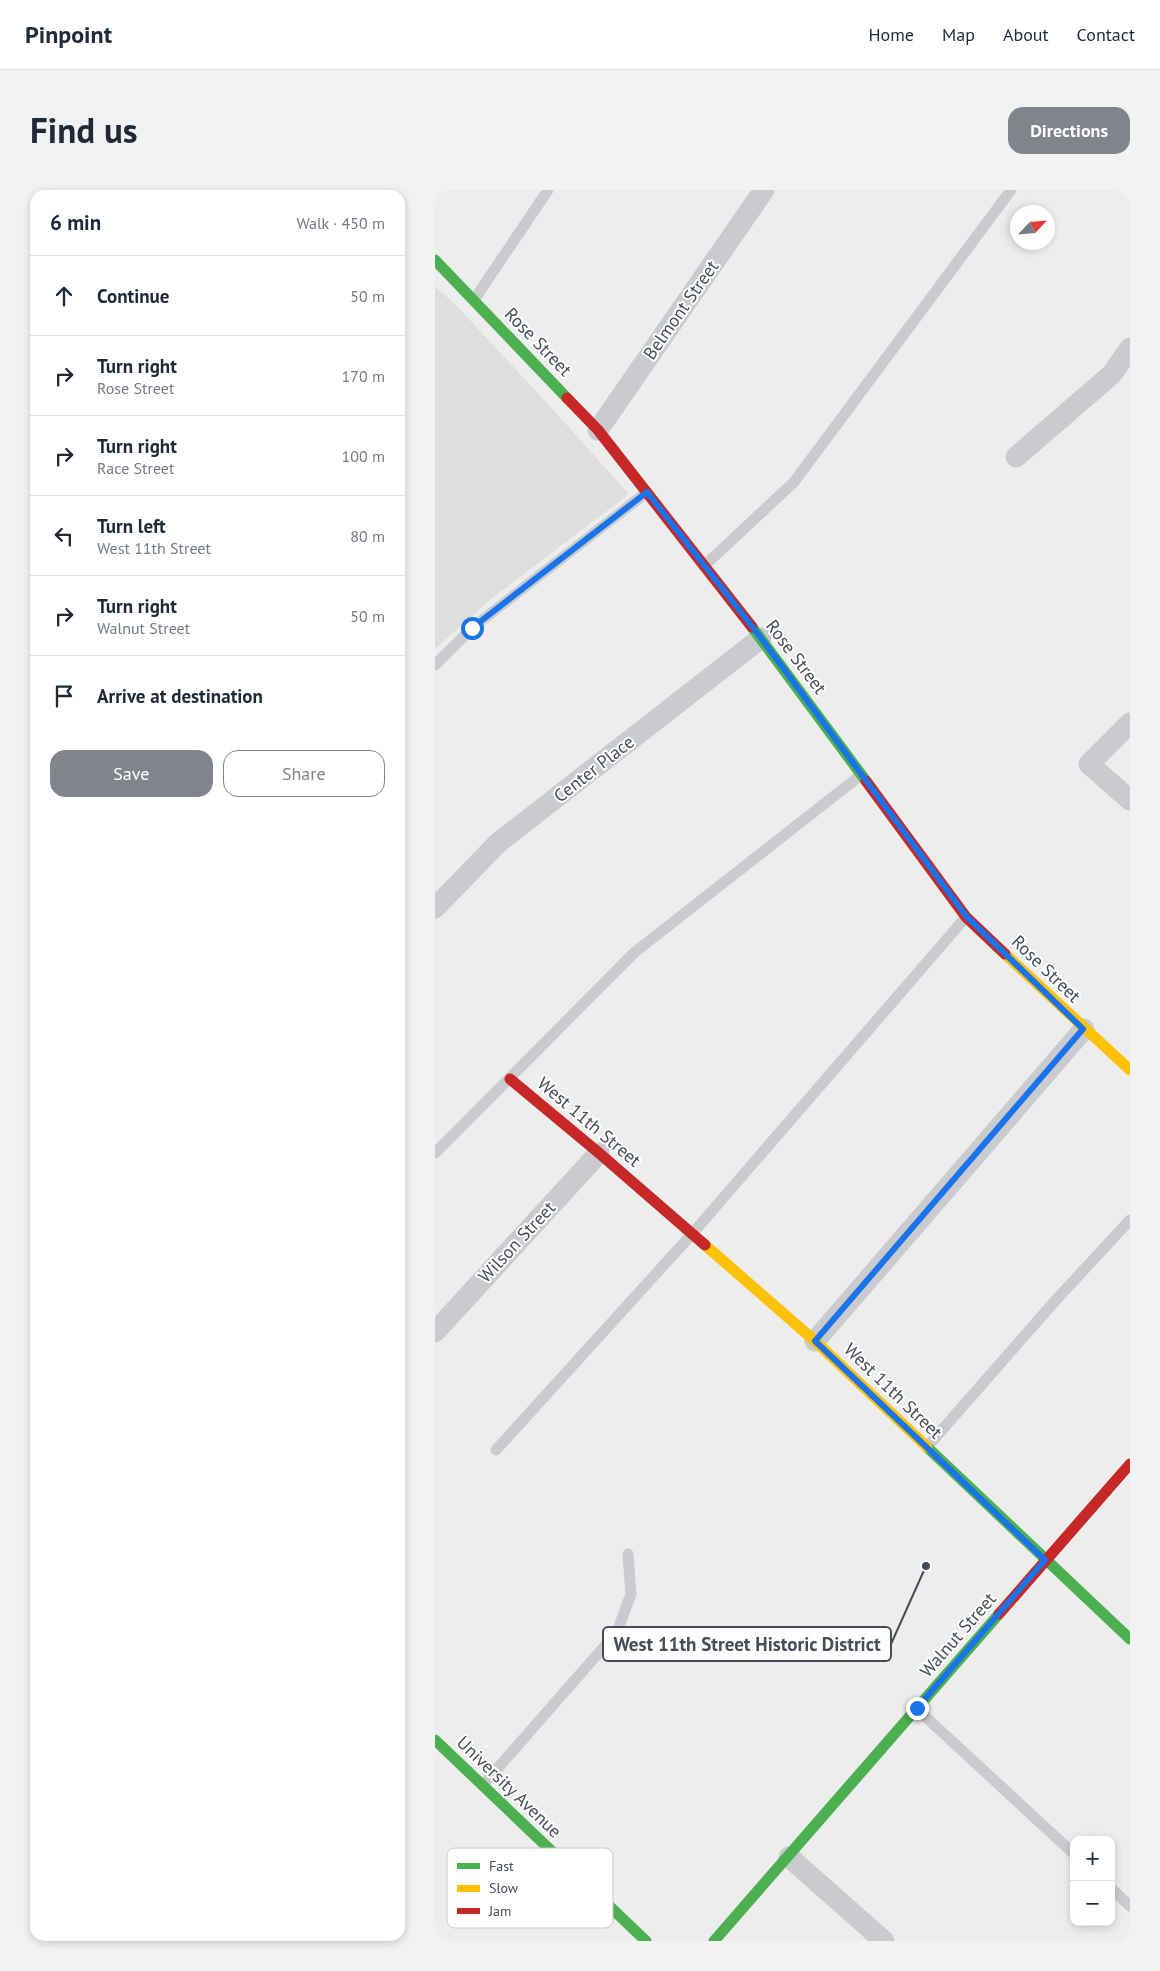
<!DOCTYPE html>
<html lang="en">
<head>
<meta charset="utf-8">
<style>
  body { margin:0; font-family:"PT Sans",sans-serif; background:#f2f2f3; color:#1f2937 }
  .controls { position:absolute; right:15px; bottom:15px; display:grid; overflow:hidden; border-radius:10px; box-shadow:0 2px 8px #0003 }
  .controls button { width:45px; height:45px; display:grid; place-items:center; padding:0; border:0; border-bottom:1px solid #e0e1e3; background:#fff; color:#1f2937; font:25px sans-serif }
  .compass { position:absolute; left:575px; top:15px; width:45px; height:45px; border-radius:50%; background:#fff; box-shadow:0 2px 8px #0003; rotate:64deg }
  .stop { position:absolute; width:15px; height:15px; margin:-11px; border:4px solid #1a73e8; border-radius:50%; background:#fff }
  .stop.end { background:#1a73e8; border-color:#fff; box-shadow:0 1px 5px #0008 }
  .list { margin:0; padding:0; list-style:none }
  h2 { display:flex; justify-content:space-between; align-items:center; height:65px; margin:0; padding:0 20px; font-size:21px }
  h2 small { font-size:16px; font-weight:400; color:#747a83 }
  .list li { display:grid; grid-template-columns:32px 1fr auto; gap:15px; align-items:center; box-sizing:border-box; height:80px; padding:0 20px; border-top:1px solid #e0e1e3 }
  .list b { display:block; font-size:19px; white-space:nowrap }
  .list p { margin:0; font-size:16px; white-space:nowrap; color:#747a83 }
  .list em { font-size:16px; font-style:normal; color:#747a83 }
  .actions { display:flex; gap:10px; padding:15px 20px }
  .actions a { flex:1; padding:11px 0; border:1px solid #80858c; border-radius:15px; text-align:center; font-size:18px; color:#80858c }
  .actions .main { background:#80858c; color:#fff }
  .icon { flex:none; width:28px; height:28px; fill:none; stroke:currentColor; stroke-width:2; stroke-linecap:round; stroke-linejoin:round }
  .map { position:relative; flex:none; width:695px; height:1751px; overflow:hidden; border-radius:15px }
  header { display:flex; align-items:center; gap:30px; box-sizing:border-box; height:70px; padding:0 25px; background:#fff; border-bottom:1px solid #e0e1e3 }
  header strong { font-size:24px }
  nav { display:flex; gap:28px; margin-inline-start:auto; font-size:18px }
  .intro { display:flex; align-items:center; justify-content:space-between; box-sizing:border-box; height:120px; padding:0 30px }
  h1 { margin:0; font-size:35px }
  .button { padding:12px 22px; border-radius:15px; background:#80858c; color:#fff; font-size:18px; font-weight:700 }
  main { display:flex; gap:30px; padding:0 30px }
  aside { flex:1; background:#fff; border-radius:15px; box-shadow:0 2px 8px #0003 }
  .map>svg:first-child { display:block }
  .education { fill:#dfdede }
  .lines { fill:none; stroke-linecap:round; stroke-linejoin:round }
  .lane { stroke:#c9cbce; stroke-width:11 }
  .street { stroke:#c9cbce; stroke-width:21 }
  .fast { stroke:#4caf50; stroke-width:11 }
  .slow { stroke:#ffc107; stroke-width:11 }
  .jam { stroke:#c62828; stroke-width:11 }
  .route { stroke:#1a73e8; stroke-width:6 }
  .labels { text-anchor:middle; stroke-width:4; stroke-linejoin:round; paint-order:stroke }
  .street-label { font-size:18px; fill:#464d57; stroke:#fff }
  .key { fill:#fff; stroke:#c8cacd; stroke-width:1 }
  .key-label { font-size:14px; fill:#464d57 }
  .leader { fill:none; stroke:#464d57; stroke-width:2 }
  .callout-dot { fill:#464d57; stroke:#fff; stroke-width:2 }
  .callout { fill:#fff; stroke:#464d57; stroke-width:2 }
  .callout-label { font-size:19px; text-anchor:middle; font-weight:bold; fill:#464d57 }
</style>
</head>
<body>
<header>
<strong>Pinpoint</strong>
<nav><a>Home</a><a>Map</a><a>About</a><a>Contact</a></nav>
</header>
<div class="intro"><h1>Find us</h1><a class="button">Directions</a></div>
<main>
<aside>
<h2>6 min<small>Walk · 450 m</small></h2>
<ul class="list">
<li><svg class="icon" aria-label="ahead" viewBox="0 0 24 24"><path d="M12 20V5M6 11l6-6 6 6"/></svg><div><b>Continue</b></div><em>50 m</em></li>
<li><svg class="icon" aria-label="right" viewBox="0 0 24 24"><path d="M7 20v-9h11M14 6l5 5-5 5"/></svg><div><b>Turn right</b><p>Rose Street</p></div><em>170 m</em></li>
<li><svg class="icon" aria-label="right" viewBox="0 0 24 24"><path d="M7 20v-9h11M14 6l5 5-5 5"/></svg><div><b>Turn right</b><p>Race Street</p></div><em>100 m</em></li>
<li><svg class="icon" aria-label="left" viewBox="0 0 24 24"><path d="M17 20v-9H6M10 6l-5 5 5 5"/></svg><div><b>Turn left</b><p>West 11th Street</p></div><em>80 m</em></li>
<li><svg class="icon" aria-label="right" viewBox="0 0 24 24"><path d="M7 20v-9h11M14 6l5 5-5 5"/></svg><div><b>Turn right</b><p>Walnut Street</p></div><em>50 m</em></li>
<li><svg class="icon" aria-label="arrive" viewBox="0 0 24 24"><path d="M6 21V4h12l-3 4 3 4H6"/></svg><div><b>Arrive at destination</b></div></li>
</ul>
<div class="actions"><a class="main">Save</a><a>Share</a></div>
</aside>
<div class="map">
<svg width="695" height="1751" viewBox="0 0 695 1751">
  <rect width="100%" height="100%" fill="#ededed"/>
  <path class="education" d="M0 97 21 115 111 212 194 304 56 409 0 459Z"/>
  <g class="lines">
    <path class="lane" d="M39 110 113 0
      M269 376 359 292 576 0
      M0 475 37 438 212 302
      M0 963 200 762 426 585
      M492 1257 620 1111 695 1030
      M61 1260 257 1044 531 727
      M482 1519 639 1664
      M48 1595 182 1442 196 1404 193 1364
      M676 1698 695 1716"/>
    <path class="street" d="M163 240 329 0
      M581 267 677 184 695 158
      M695 533 654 574 695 610
      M0 718 63 653 326 448
      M0 1142 164 963
      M380 1151 649 839
      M354 1667 449 1751"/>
    <path class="fast" d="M0 70 132 208
      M317 437 431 591
      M492 1257 695 1449
      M0 1550 211 1751
      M279 1751 564 1424"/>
    <path class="slow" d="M570 764 695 880
      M270 1055 380 1151 492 1257"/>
    <path class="jam" d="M132 208 163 240 317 437
      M431 591 531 727 570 764
      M75 889 164 963 270 1055
      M564 1424 695 1274"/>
  </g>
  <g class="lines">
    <path class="route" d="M37 438 212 302 326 448 531 726 648 839 380 1151 610 1370 482 1518"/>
  </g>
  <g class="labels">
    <g class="street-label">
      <text transform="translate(246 120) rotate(-55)" y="6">Belmont Street</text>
      <text transform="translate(103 152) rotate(46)" y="6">Rose Street</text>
      <text transform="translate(361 467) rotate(53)" y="6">Rose Street</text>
      <text transform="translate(159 579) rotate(-38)" y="6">Center Place</text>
      <text transform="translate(611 779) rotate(44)" y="6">Rose Street</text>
      <text transform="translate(154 932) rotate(40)" y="6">West 11th Street</text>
      <text transform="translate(82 1052) rotate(-47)" y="6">Wilson Street</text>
      <text transform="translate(458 1201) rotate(44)" y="6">West 11th Street</text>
      <text transform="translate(523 1445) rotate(-49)" y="6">Walnut Street</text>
      <text transform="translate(74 1597) rotate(44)" y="6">University Avenue</text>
    </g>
  </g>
  <rect x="12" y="1658" width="166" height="80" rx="8" class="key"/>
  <rect x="22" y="1673" width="23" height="6" fill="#4caf50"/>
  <rect x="22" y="1695" width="23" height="7" fill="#ffc107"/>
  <rect x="22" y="1718" width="23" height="6" fill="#c62828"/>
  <g class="key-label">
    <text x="54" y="1681">Fast</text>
    <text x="54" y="1703">Slow</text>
    <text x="54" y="1726">Jam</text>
  </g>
  <path class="leader" d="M491 1376L456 1454"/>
  <circle class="callout-dot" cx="491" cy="1376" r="5"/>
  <rect class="callout" x="168" y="1437" width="288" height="34" rx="5"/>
  <g class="callout-label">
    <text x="312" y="1461">West 11th Street Historic District</text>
  </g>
</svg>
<div class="controls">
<button>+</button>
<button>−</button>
</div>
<svg class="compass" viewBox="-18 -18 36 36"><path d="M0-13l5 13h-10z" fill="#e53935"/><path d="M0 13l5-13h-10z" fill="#747a83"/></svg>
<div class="stop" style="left:37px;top:438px"></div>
<div class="stop end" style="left:482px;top:1518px"></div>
</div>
</main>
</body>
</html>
